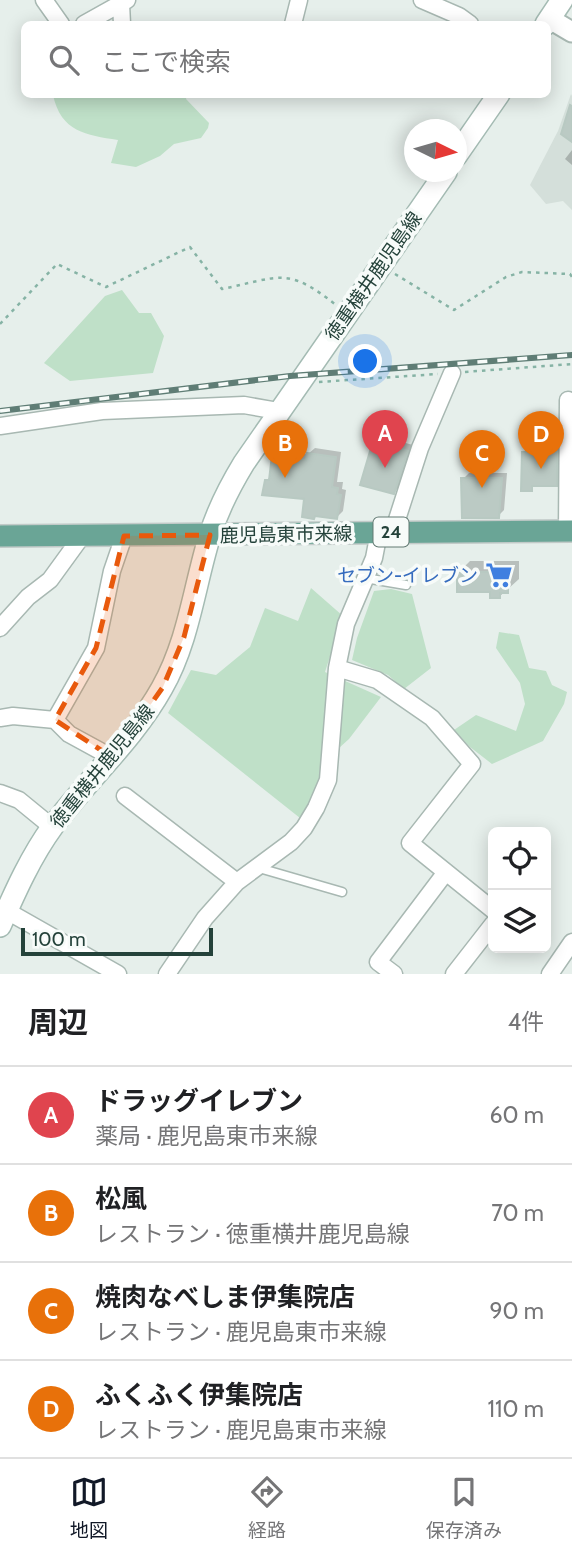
<!DOCTYPE html>
<html lang="ja">
<head>
<meta charset="utf-8">
<style>
  body { margin:0; font-family:Cabin,"Noto Sans JP",sans-serif; background:#f2f2f2; color:#202124 }
  .controls { position:absolute; right:21px; bottom:21px; display:grid; overflow:hidden; border-radius:10px; box-shadow:0 4px 18px #0003 }
  .controls button { width:63px; height:63px; display:grid; place-items:center; padding:0; border:0; border-bottom:2px solid #e0e0e0; background:#fff; color:#202124; font:35px sans-serif }
  .compass { position:absolute; left:404px; top:119px; width:63px; height:63px; border-radius:50%; background:#fff; box-shadow:0 4px 18px #0003; rotate:95deg }
  .scale { position:absolute; left:21px; bottom:18px; width:192px; box-sizing:border-box; padding-left:7px; border:4px solid #24423a; border-top:0; font-size:19px; line-height:24px; white-space:nowrap; color:#24423a; -webkit-text-stroke:5px #f7fbf9; paint-order:stroke }
  .you { position:absolute; left:366px; top:362px; width:24px; height:24px; margin:-18px; border:5px solid #fff; border-radius:50%; background:#1a73e8; box-shadow:0 0 0 10px #1a73e833 }
  .badge { display:grid; place-items:center; width:46px; height:46px; border-radius:50%; background:#111827; color:#fff; font-size:23px; font-weight:700 }
  .pin { position:absolute; translate:-50% -58px; filter:drop-shadow(0 2px 4px #0008) }
  .pin::after { content:''; position:absolute; top:37px; width:24px; height:21px; background:inherit; clip-path:polygon(0 0,100% 0,50% 100%) }
  .list { margin:0; padding:0; list-style:none }
  h2 { display:flex; justify-content:space-between; align-items:center; height:91px; margin:0; padding:0 28px; font-size:30px }
  h2 small { font-size:23px; font-weight:400; color:#757577 }
  .list li { display:grid; grid-template-columns:46px 1fr auto; gap:21px; align-items:center; box-sizing:border-box; height:98px; padding:0 28px; border-top:2px solid #e0e0e0 }
  .list b { display:block; font-size:26px; white-space:nowrap }
  .list p { margin:0; font-size:23px; white-space:nowrap; color:#757577 }
  .list em { font-size:23px; font-style:normal; color:#757577 }
  .icon { flex:none; width:38px; height:38px; fill:none; stroke:currentColor; stroke-width:2; stroke-linecap:round; stroke-linejoin:round }
  .map { position:relative; flex:none; width:572px; height:974px; overflow:hidden }
  .search { position:absolute; background:#fff; box-shadow:0 4px 18px #0003; left:21px; right:21px; top:21px; height:77px; display:flex; align-items:center; gap:18px; box-sizing:border-box; padding:0 24px; border-radius:10px; color:#757577; font-size:26px }
  .sheet { height:483px; background:#fff }
  nav { display:flex; justify-content:space-around; align-items:center; box-sizing:border-box; height:98px; border-top:2px solid #e0e0e0; background:#fff; font-size:19px; color:#757577 }
  nav a { display:grid; justify-items:center; gap:4px }
  nav .on { color:#111827 }
  .map>svg:first-child { display:block }
  .built { fill:#d4dfda }
  .green { fill:#bfe0c8 }
  .shadow { fill:#0003 }
  .building { fill:#bbcac4; stroke:#b8c9c2; stroke-width:2 }
  .lines { fill:none; stroke-linecap:round; stroke-linejoin:round }
  .service-casing { stroke:#a8b8b2; stroke-width:11 }
  .minor-casing { stroke:#a8b8b2; stroke-width:19 }
  .tertiary-casing { stroke:#a8b8b2; stroke-width:23 }
  .secondary-casing { stroke:#a4bbb3; stroke-width:24 }
  .primary-casing { stroke:#c2cac8; stroke-width:24 }
  .path { stroke:#86b3a5; stroke-width:2.5; stroke-dasharray:3.5 5; stroke-linecap:butt }
  .service { stroke:#fff; stroke-width:8 }
  .minor { stroke:#fff; stroke-width:16 }
  .tertiary { stroke:#fff; stroke-width:19 }
  .secondary { stroke:#fff; stroke-width:21 }
  .primary { stroke:#6aa596; stroke-width:21 }
  .rail-casing { stroke:#5f7d75; stroke-width:6 }
  .rail { stroke:#f7fbf9; stroke-width:3.5; stroke-dasharray:10; stroke-linecap:butt }
  .marked { fill:#e8590c; fill-opacity:0.2; stroke:#e8590c; stroke-width:5; stroke-dasharray:14 9; stroke-linejoin:round }
  .labels { text-anchor:middle; stroke-width:7; stroke-linejoin:round; paint-order:stroke }
  .shield { fill:#f7fbf9; stroke:#637a73; stroke-width:2 }
  .shield-label { font-size:18px; font-weight:bold; fill:#24423a }
  .street-label { font-size:19px; fill:#24423a; stroke:#f7fbf9 }
  .shop-label { font-size:19px; fill:#366cbe; stroke:#f7fbf9; text-anchor:end }
</style>
</head>
<body>
<div class="map">
<svg width="572" height="974" viewBox="0 0 572 974">
  <rect width="100%" height="100%" fill="#e6efeb"/>
  <path class="built" d="M571 94 572 96V210L563 201 546 204 530 185 558 131Z"/>
  <path class="green" d="M53 95H187L186 99 209 123 208 128 201 138 174 144 160 156 136 167 111 163 118 140C86 135 61 132 53 95Z
    M122 290 139 313H151L164 336 153 373 70 381 44 363 105 296Z
    M311 588 343 616 325 672 381 697 349 739 339 748 313 805 300 818 168 713 191 670 216 675 250 647 265 608 298 621Z
    M391 589 412 594 431 668 404 689 388 675 352 660 357 638 374 591Z
    M499 632 519 635 529 668 546 671 552 685 567 692 564 704 543 741 492 764 470 747 454 730 476 715 516 731 525 704 520 683 496 648Z"/>
  <path class="shadow" d="M572 150V165L565 159Z
    M380 436 413 445 400 486 394 492 374 442Z
    M529 447H562V479L556 485 536 484 531 489 523 453Z
    M315 448 341 452 337 482H343L342 489 346 490 343 511 337 517 316 514 306 497 266 481 271 476 274 456 280 450 308 454Z
    M469 473H507L504 510 498 516 463 479Z
    M470 561H519V579L499 597 492 590 459 572Z"/>
  <path class="building" d="M570 105 572 106V142L561 134Z
    M373 441 408 451 394 494 360 485Z
    M522 452H557V486H532V491H521Z
    M307 453 336 457 332 487 338 488 337 494 341 495 337 519 315 516 314 519 302 517 304 499 262 495 265 480H269L272 455 306 460Z
    M461 478H502L499 518H462Z
    M457 572H508V593H500V598H490V592H457Z"/>
  <g class="lines">
    <defs>
      <path id="service" d="M365 578 406 585
        M259 868 342 892"/>
      <path id="minor" d="M44 0 61 24
        M422 0 459 16 470 24
        M121 4 122 24
        M84 24 127 0
        M293 24 299 0
        M0 426 102 411 244 405 278 411
        M393 532 420 448 452 373
        M567 532 568 400
        M0 628 28 597 50 580 82 536
        M337 668 377 680 432 718 472 764 410 843 493 910
        M0 718 13 716 55 720
        M113 758 69 734 55 720 96 648 112 571 124 536
        M0 793 19 800 52 827
        M125 796 237 882
        M7 911 118 974
        M167 974 205 918 237 882 291 842 304 828 316 808 328 780 337 668 346 624 374 558 379 532
        M394 974 378 962 446 872
        M454 974 493 924
        M550 974 572 942"/>
      <path id="tertiary" d="M550 19 572 32"/>
      <path id="secondary" d="M546 24 562 0
        M456 156 499 94
        M0 926C15 892 31 856 53 826 88 779 133 740 162 688 189 640 194 587 210 535 218 509 230 486 244 463L446 172"/>
      <path id="primary" d="M0 536 572 531"/>
    </defs>
    <use href="#service" class="service-casing"/>
    <use href="#minor" class="minor-casing"/>
    <use href="#tertiary" class="tertiary-casing"/>
    <use href="#secondary" class="secondary-casing"/>
    <use href="#primary" class="primary-casing"/>
    <path class="path" d="M395 274 454 310 506 277 522 272 570 274 572 277
      M0 324 57 264 106 287 190 247 222 289C280 277 287 266 336 305
      M465 372 572 364
      M319 382 438 374"/>
    <use href="#service" class="service"/>
    <use href="#minor" class="minor"/>
    <use href="#tertiary" class="tertiary"/>
    <use href="#secondary" class="secondary"/>
    <use href="#primary" class="primary"/>
    <defs>
      <path id="rail" d="M0 411 290 376 572 355"/>
    </defs>
    <use href="#rail" class="rail-casing"/>
    <use href="#rail" class="rail"/>
  </g>
  <path class="marked" d="M210 535 184 637 163 687 113 758 55 720 96 648 124 536Z"/>
  <defs>
    <symbol id="supermarket-bare" viewBox="-9 -9 18 18"><path d="M-6-5.5h2.5l.6 2H6L4.5 2H-2.5L-4.4-4H-6ZM-1.5 3.2a1.3 1.3 0 1 0 .1 0ZM3 3.2a1.3 1.3 0 1 0 .1 0Z" fill="#3f7fe0" stroke="#f7fbf9" stroke-width="2.5" paint-order="stroke"/></symbol>
  </defs>
  <g fill-rule="evenodd">
    <use href="#supermarket-bare" x="480" y="556" width="38" height="38"/>
  </g>
  <g class="labels">
    <rect class="shield" x="373.5" y="517.5" width="35" height="29" rx="5"/>
    <g class="shield-label">
      <text x="391" y="538">24</text>
    </g>
    <g class="street-label">
      <text transform="translate(373 276) rotate(-55)" y="7">徳重横井鹿児島線</text>
      <text transform="translate(286 534) rotate(-1)" y="7">鹿児島東市来線</text>
      <text transform="translate(102 766) rotate(-51)" y="7">徳重横井鹿児島線</text>
    </g>
    <g class="shop-label">
      <text x="478" y="582">セブン-イレブン</text>
    </g>
  </g>
</svg>
<div class="controls">
<button><svg class="icon" aria-label="locate" viewBox="0 0 24 24"><circle cx="12" cy="12" r="6"/><path d="M12 2v4M12 18v4M2 12h4M18 12h4"/></svg></button>
<button><svg class="icon" aria-label="layers" viewBox="0 0 24 24"><path d="M12 4l9 5-9 5-9-5zM3 14l9 5 9-5"/></svg></button>
</div>
<svg class="compass" viewBox="-18 -18 36 36"><path d="M0-13l5 13h-10z" fill="#e53935"/><path d="M0 13l5-13h-10z" fill="#757577"/></svg>
<div class="scale">100 m</div>
<div class="you"></div>
<div class="pin badge" style="left:385px;top:468px;background:#e0444e">A</div>
<div class="pin badge" style="left:285px;top:478px;background:#e8710a">B</div>
<div class="pin badge" style="left:482px;top:488px;background:#e8710a">C</div>
<div class="pin badge" style="left:541px;top:469px;background:#e8710a">D</div>
<div class="search"><svg class="icon" aria-label="search" viewBox="0 0 24 24"><circle cx="10" cy="10" r="6"/><path d="M15 15l6 6"/></svg>ここで検索</div>
</div>
<section class="sheet">
<h2>周辺<small>4件</small></h2>
<ul class="list">
<li><span class="badge" style="background:#e0444e">A</span><div><b>ドラッグイレブン</b><p>薬局 · 鹿児島東市来線</p></div><em>60 m</em></li>
<li><span class="badge" style="background:#e8710a">B</span><div><b>松風</b><p>レストラン · 徳重横井鹿児島線</p></div><em>70 m</em></li>
<li><span class="badge" style="background:#e8710a">C</span><div><b>焼肉なべしま伊集院店</b><p>レストラン · 鹿児島東市来線</p></div><em>90 m</em></li>
<li><span class="badge" style="background:#e8710a">D</span><div><b>ふくふく伊集院店</b><p>レストラン · 鹿児島東市来線</p></div><em>110 m</em></li>
</ul>
</section>
<nav>
<a class="on"><svg class="icon" aria-label="map" viewBox="0 0 24 24"><path d="M3 6l6-2 6 2 6-2v14l-6 2-6-2-6 2zM9 4v14M15 6v14"/></svg>地図</a>
<a><svg class="icon" aria-label="directions" viewBox="0 0 24 24"><path d="M12 3l9 9-9 9-9-9zM9 14v-3h6M13 9l2 2-2 2"/></svg>経路</a>
<a><svg class="icon" aria-label="saved" viewBox="0 0 24 24"><path d="M7 4h10v16l-5-4-5 4z"/></svg>保存済み</a>
</nav>
</body>
</html>
